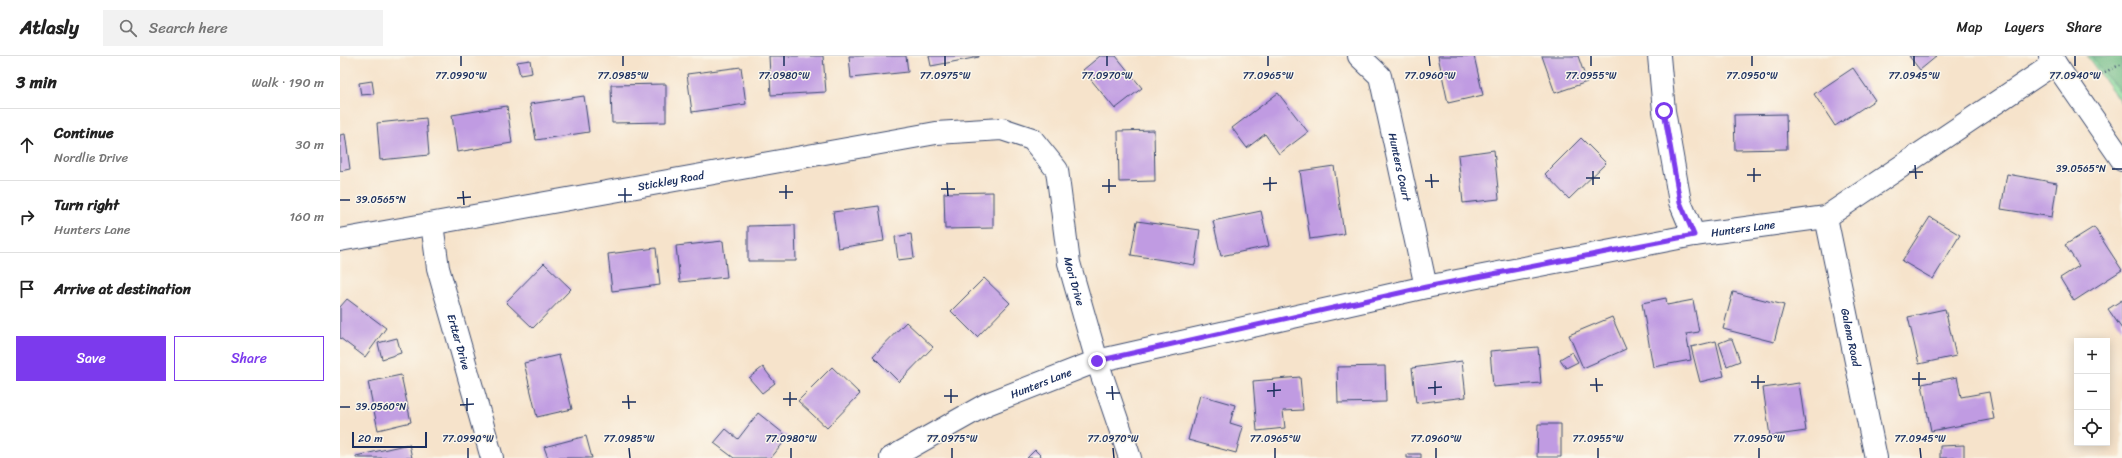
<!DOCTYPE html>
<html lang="en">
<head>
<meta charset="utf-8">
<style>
  body { margin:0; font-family:Sriracha,sans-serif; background:#f2f2f2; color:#222 }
  .controls { position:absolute; right:12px; bottom:12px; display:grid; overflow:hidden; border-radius:0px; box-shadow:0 2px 10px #0003 }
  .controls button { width:36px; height:36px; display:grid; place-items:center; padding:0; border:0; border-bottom:1px solid #e0e0e0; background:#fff; color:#222; font:20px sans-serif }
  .scale { position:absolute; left:12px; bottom:10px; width:75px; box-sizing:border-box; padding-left:4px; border:2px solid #1b2f5e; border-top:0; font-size:11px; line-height:14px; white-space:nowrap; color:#1b2f5e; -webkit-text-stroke:3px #fbf7ec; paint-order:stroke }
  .stop { position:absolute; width:12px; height:12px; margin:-9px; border:3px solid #7c3aed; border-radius:50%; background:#fff }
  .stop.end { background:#7c3aed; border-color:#fff; box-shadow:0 1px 4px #0008 }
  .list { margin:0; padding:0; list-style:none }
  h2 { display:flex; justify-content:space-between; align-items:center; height:52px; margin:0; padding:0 16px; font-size:17px }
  h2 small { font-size:13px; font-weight:400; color:#767676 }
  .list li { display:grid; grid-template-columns:26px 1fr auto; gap:12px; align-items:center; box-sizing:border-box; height:72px; padding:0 16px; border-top:1px solid #e0e0e0 }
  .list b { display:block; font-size:15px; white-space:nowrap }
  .list p { margin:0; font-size:13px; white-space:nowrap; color:#767676 }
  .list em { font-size:13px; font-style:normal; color:#767676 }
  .actions { display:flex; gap:8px; padding:12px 16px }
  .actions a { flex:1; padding:9px 0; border:1px solid #7c3aed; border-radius:0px; text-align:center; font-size:14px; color:#7c3aed }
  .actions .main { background:#7c3aed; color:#fff }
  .icon { flex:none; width:22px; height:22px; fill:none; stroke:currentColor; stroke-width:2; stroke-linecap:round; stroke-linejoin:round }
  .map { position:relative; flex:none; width:1782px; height:402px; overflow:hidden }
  header { display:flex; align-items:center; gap:24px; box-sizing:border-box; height:56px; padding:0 20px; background:#fff; border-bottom:1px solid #e0e0e0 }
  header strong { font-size:19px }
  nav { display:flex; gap:22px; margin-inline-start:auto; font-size:14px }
  .search { width:280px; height:36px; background:#f2f2f2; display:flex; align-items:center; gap:10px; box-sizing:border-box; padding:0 14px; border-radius:0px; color:#767676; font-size:15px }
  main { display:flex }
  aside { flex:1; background:#fff }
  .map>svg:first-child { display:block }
  .green { fill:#87da9b; stroke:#51847c }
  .forest { fill:#6dba83; stroke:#447470 }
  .building { fill:#c09be2 }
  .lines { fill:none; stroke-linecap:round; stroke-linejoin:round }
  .minor-casing { stroke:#3c4a6e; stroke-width:24 }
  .path { stroke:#3c4a6e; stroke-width:2.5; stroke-dasharray:1 3; stroke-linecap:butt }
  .minor { stroke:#fff; stroke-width:22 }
  .route { stroke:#7c3aed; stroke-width:5 }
  .ticks { fill:none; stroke:#1b2f5e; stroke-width:1.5 }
  .labels { text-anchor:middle; stroke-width:3; stroke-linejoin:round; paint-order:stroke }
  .street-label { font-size:11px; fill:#1b2f5e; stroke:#fbf7ec }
  .ticks-label { font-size:10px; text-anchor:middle; fill:#1b2f5e; stroke:#fbf7ec; stroke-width:3; stroke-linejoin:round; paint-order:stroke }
</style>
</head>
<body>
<header>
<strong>Atlasly</strong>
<div class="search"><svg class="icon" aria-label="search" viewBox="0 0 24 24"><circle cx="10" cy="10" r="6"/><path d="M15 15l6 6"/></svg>Search here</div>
<nav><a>Map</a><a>Layers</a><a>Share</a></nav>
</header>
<main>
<aside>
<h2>3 min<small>Walk · 190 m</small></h2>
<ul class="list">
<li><svg class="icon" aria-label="ahead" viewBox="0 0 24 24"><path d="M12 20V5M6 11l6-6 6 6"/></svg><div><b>Continue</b><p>Nordlie Drive</p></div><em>30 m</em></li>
<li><svg class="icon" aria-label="right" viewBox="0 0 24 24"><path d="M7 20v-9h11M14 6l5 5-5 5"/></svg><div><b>Turn right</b><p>Hunters Lane</p></div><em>160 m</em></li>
<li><svg class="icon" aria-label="arrive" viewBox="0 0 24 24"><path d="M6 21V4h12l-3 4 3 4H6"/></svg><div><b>Arrive at destination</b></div></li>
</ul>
<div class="actions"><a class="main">Save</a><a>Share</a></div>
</aside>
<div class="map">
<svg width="1782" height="402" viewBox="0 0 1782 402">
  <rect width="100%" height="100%" fill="#fbf7ec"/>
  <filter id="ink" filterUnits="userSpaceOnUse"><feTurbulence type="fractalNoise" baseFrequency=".025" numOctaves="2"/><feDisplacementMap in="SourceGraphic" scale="8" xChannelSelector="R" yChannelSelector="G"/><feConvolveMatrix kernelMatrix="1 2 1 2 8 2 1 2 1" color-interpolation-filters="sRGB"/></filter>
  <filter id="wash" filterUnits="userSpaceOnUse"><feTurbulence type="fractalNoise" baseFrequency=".012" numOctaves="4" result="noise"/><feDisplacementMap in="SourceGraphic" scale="16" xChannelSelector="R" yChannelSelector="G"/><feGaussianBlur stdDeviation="0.9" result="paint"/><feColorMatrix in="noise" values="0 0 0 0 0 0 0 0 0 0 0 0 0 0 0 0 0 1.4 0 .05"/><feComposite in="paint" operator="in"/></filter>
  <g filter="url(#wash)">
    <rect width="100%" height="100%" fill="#f6e3cb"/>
    <path class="green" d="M1747 0H1782V48Z"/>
    <path class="forest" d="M1751 0H1782V37L1766 20Z"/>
    <g id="blocks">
      <path class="building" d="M429 0H483L486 36 431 39Z
        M509 0H566L568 16 511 22Z
        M589 0H639V1L591 10Z
        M760 0H776L802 32 775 53 743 14Z
        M1098 0H1134L1143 39 1108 47Z
        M1202 0H1238L1247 26 1215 37Z
        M1569 0H1597L1580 14Z
        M190 4 192 17 180 19 177 6Z
        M401 11 406 48 352 56 347 18Z
        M1513 12 1535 44 1495 70 1474 38Z
        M32 25 34 38 21 39 19 27Z
        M326 28V66L272 67 271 29Z
        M938 37 968 76 939 98 925 78 907 92 892 72Z
        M244 40 249 76 196 84 190 48Z
        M167 50 172 87 117 96 112 59Z
        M1446 58 1447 93 1395 94 1394 59Z
        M86 62 89 99 40 104 37 67Z
        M814 74 815 125 779 126 778 75Z
        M5 78 10 113 0 115V79Z
        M1241 82 1266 107 1229 143 1205 118Z
        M1154 94 1159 143 1123 147 1118 99Z
        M994 110 1004 178 970 183 960 115Z
        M1667 118 1717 127 1712 161 1661 153Z
        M653 136V172L605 173 604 137Z
        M539 150 544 185 498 192 493 156Z
        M921 155 929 190 881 200 873 165Z
        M1590 161 1620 179 1593 223 1562 205Z
        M797 165 860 174 855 209 791 199Z
        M455 169 456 205H408V170Z
        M1754 171 1782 214 1734 245 1720 222 1739 210 1725 189Z
        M571 178 574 202 558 204 555 181Z
        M383 185 387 221 340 226 336 190Z
        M316 192 320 229 272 235 268 198Z
        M204 207 231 233 193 272 166 246Z
        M644 222 670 247 637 281 611 255Z
        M1393 236 1444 249 1434 286 1383 273Z
        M1326 242 1327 249 1353 244 1359 276 1346 278 1351 304 1313 311 1302 247Z
        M7 243 46 272 25 301 0 282V251Z
        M1782 244V273L1768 253Z
        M1605 253 1616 300 1579 308 1568 261Z
        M1272 261 1286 293 1243 312 1229 279Z
        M566 266 593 291 559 326 533 300Z
        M57 282 61 297 42 303 38 287Z
        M1389 283H1392L1400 305 1387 310 1379 287Z
        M1376 285 1384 320 1360 326 1351 291Z
        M1198 291 1201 327 1153 331 1150 295Z
        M1232 296 1238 306 1226 312 1220 303Z
        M219 299 232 353 197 361 184 307Z
        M1122 305 1126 341 1076 347 1072 312Z
        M1045 310 1046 346 998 347 997 311Z
        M423 311 435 327 422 337 409 322Z
        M492 311 520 338 487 372 458 345Z
        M61 319 71 366 38 374 28 326Z
        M960 321 963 354 943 355 945 372 917 375 913 325Z
        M1617 321 1621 341 1649 336 1654 363 1591 375 1582 328Z
        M1459 327 1466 375 1430 380 1423 332Z
        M860 339 895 349 890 367 903 371 896 397 848 384Z
        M418 357 448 381 431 402H394L374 387 386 373 398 383Z
        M1198 368H1221V401H1197Z
        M246 380 252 402H208L204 391Z
        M69 388 72 402H16V400Z
        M1624 389V402H1600V390Z
        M695 394 703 402H687Z
        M1067 398H1081V402H1067Z"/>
    </g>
  </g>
  <g filter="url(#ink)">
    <use href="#blocks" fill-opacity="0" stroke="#3c4a6e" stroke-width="1"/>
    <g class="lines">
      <defs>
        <g id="minor">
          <path id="s1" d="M1019 0 1040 20 1086 231"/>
          <path d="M1319 0 1324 55 1340 146 1354 179"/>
          <path d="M1710 0 1782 104"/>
          <path id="s2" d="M1486 161 1536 402"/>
          <path id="s3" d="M92 168 98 212 152 402"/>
          <path id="s4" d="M0 184 596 77 662 73 692 83 717 114 729 207 757 305 790 402"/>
          <path id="s5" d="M551 402 647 348 757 305 1086 231 1354 179 1486 161 1715 7"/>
        </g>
      </defs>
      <use href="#minor" class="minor-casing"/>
      <path class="path" d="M1754 21 1782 8"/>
      <use href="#minor" class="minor"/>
    </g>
  </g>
  <g class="lines" filter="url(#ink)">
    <path class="route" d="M757 305 1086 231 1354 179 1340 146 1324 55"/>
  </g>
  <path class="ticks" d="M121 0V10M283 0V10M444 0V10M605 0V10M767 0V10M928 0V10M1089 0 1090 10M1251 0V10M1412 0V10M1574 0V10M1735 0V10M1575 109 1576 123M1414 112V126M1772 113H1782M1253 115V129M1569 116H1583M1091 118 1092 132M1407 119H1421M930 121V135M1246 122H1260M769 123V137M1085 125H1099M607 126 608 140M923 128 937 127M446 129V143M762 130H776M285 132V146M601 133H615M123 135 124 149M439 136H453M278 139H292M117 142 131 141M0 144H10M1579 316V330M1418 319V333M1256 322 1257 336M1572 323H1586M1095 325V339M1411 326H1425M934 327V341M1250 329H1263M772 330 773 344M1088 332 1102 331M611 333V347M927 335 941 334M450 336V350M766 337H780M288 339 289 353M604 340H618M127 342V355M443 343H457M282 346H296M120 349 134 348M0 351H10M128 392V402M289 392 290 402M451 392V402M612 392V402M773 392 774 402M935 392V402M1096 392V402M1258 392V402M1419 392V402M1580 392 1581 402"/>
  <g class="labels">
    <g class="street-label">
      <text dy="4" stroke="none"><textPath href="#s1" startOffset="122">Hunters Court</textPath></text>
      <text dy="4" stroke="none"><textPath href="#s4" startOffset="336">Stickley Road</textPath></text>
      <text dy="4" stroke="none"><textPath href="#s5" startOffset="888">Hunters Lane</textPath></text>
      <text dy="4" stroke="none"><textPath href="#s4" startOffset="856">Mori Drive</textPath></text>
      <text dy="4" stroke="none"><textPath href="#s2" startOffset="123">Galena Road</textPath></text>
      <text dy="4" stroke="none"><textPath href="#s3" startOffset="121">Ertter Drive</textPath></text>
      <text dy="4" stroke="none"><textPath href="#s5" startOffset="168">Hunters Lane</textPath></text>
    </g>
  </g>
  <g class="ticks-label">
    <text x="121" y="23">77.0990°W</text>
    <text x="283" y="23">77.0985°W</text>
    <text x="444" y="23">77.0980°W</text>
    <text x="605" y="23">77.0975°W</text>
    <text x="767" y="23">77.0970°W</text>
    <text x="928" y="23">77.0965°W</text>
    <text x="1090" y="23">77.0960°W</text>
    <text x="1251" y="23">77.0955°W</text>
    <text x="1412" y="23">77.0950°W</text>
    <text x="1574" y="23">77.0945°W</text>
    <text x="1735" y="23">77.0940°W</text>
    <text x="1741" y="116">39.0565°N</text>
    <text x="41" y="147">39.0565°N</text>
    <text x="41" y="354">39.0560°N</text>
    <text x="128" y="386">77.0990°W</text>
    <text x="289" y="386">77.0985°W</text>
    <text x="451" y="386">77.0980°W</text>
    <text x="612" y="386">77.0975°W</text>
    <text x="773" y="386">77.0970°W</text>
    <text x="935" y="386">77.0965°W</text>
    <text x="1096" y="386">77.0960°W</text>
    <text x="1258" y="386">77.0955°W</text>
    <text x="1419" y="386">77.0950°W</text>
    <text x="1580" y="386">77.0945°W</text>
  </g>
</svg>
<div class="controls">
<button>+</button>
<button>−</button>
<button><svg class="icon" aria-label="locate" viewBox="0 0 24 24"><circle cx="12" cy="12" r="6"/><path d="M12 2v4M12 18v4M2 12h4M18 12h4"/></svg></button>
</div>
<div class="scale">20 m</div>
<div class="stop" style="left:1324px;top:55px"></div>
<div class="stop end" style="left:757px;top:305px"></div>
</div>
</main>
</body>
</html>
